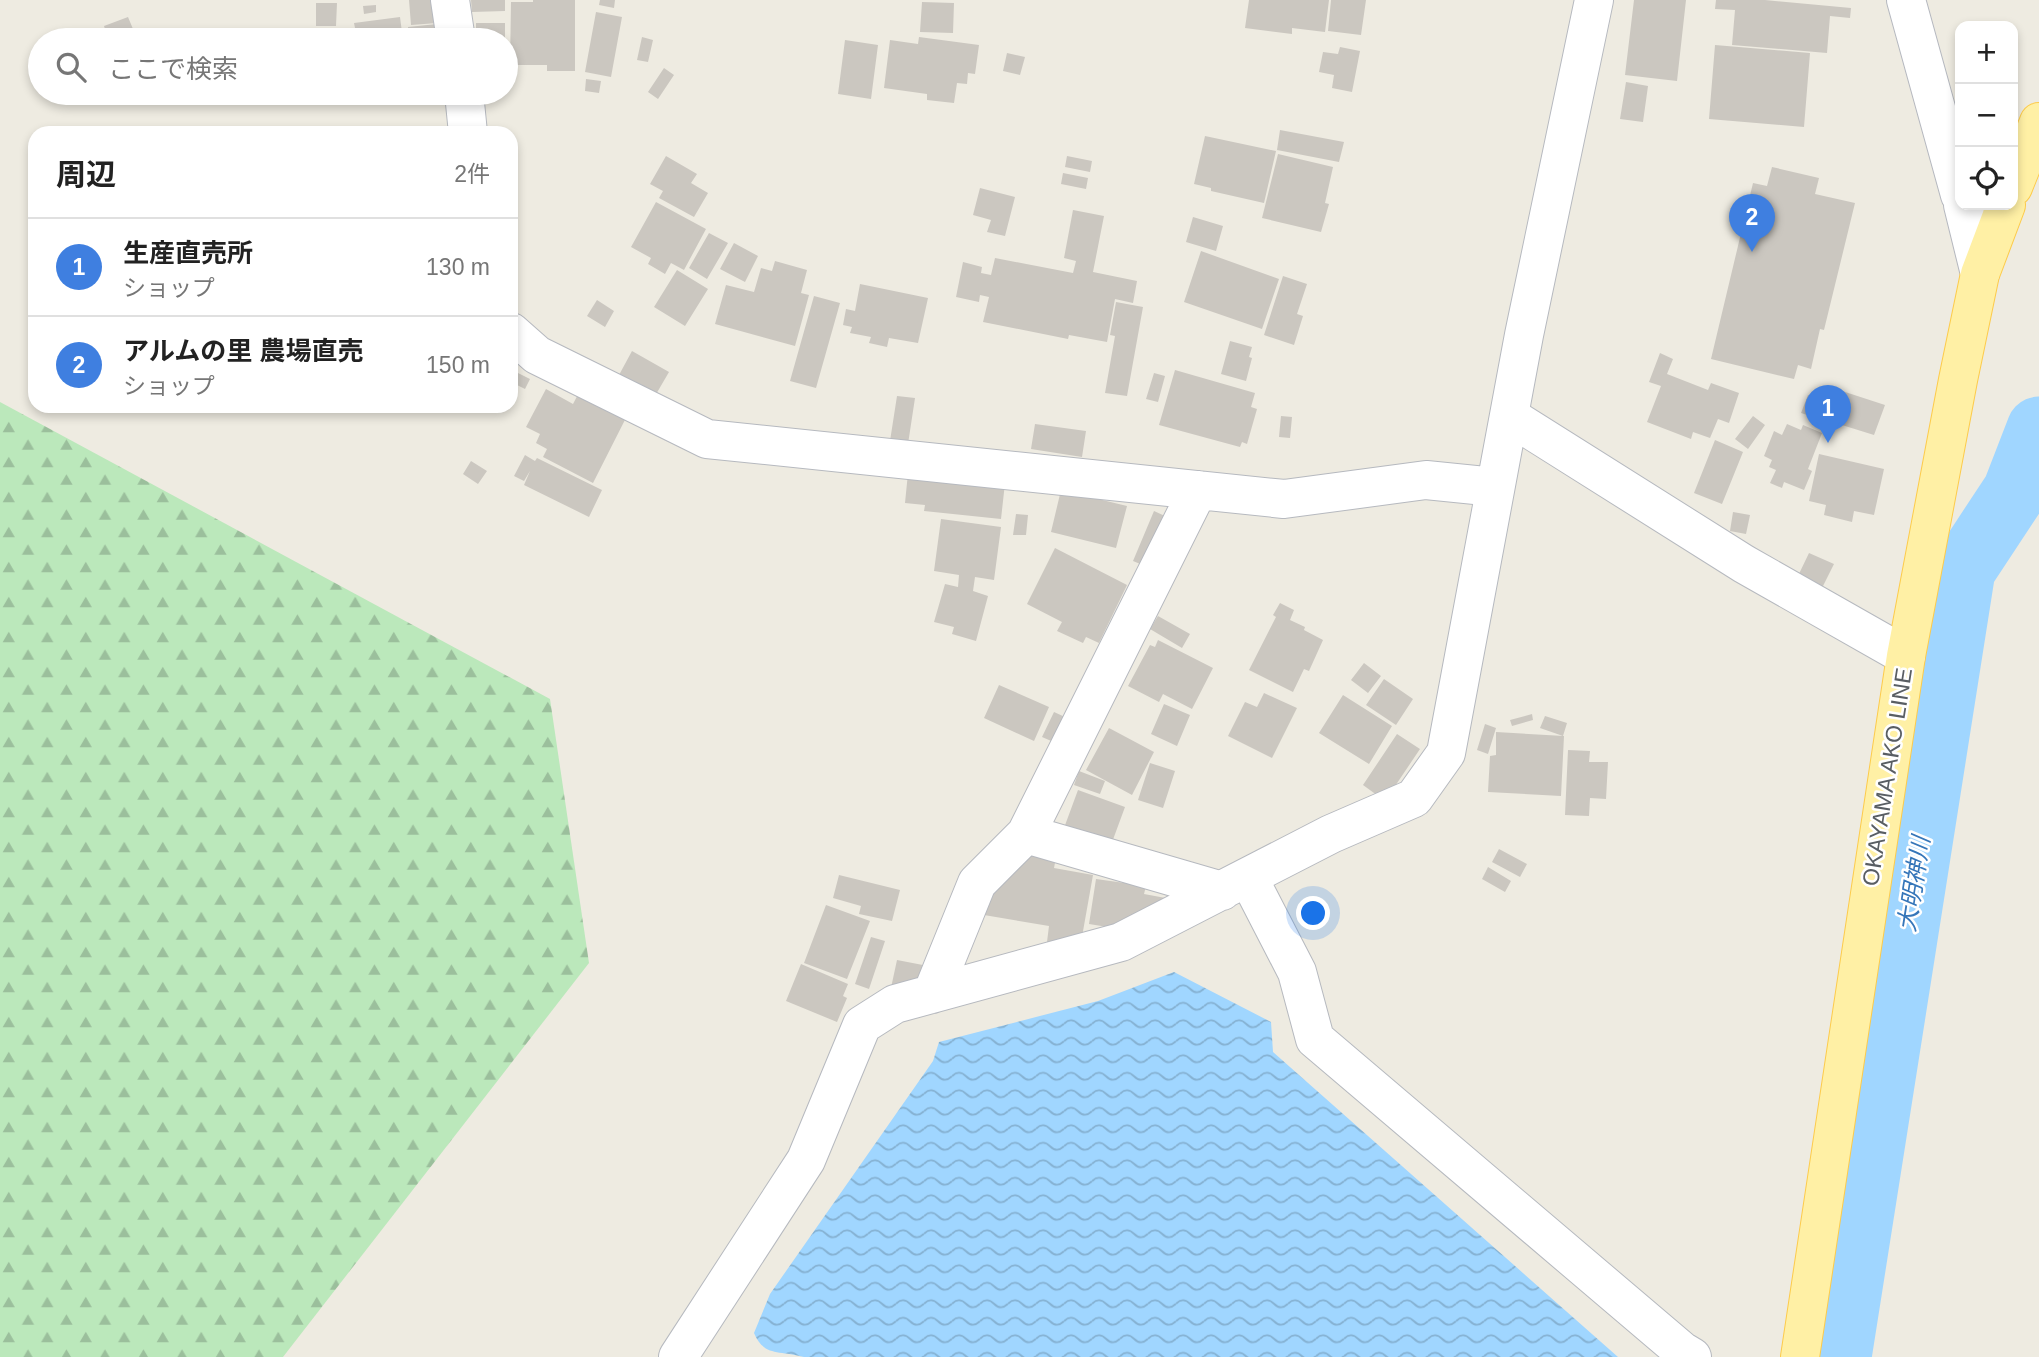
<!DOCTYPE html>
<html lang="ja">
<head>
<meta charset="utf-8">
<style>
  body { margin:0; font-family:Arial,"Noto Sans JP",sans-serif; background:#f2f2f2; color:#222 }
  .controls { position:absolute; right:21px; top:21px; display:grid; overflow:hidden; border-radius:14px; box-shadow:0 4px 10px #0003 }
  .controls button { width:63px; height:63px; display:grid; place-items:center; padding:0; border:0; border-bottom:2px solid #e0e0e0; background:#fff; color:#222; font:35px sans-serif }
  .you { position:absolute; left:1314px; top:914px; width:24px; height:24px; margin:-18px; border:5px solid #fff; border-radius:50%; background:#1a73e8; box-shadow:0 0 0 10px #1a73e833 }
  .badge { display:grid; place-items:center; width:46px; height:46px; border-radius:50%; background:#f72e1d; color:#fff; font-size:23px; font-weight:700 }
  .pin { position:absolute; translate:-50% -58px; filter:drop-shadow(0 2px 4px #0008) }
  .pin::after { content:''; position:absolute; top:37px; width:24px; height:21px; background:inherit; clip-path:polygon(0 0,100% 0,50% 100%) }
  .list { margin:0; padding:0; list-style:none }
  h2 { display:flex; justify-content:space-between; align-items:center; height:91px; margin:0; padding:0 28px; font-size:30px }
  h2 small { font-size:23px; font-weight:400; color:#767676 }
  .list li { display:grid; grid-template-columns:46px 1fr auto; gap:21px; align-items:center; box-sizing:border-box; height:98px; padding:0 28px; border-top:2px solid #e0e0e0 }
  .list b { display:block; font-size:26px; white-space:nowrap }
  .list p { margin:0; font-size:23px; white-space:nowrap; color:#767676 }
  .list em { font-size:23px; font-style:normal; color:#767676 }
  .icon { flex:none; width:38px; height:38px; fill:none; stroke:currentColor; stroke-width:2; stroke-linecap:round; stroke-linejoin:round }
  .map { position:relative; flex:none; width:2039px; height:1357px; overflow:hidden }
  .search { position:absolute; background:#fff; box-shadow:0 4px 10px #0003; left:28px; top:28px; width:490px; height:77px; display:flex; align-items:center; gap:18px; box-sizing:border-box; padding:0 24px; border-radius:38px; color:#767676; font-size:26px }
  .panel { position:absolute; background:#fff; box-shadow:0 4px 10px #0003; left:28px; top:126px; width:490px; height:287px; border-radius:21px }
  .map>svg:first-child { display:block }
  .forest { fill:url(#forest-firs) }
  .water { fill:url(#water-waves) }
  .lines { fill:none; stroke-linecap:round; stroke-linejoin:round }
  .river { stroke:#a0d6ff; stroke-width:65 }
  .building { fill:#cbc7c0 }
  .street-casing { stroke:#b6b9bf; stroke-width:40 }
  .secondary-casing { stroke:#b5b8bf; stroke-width:40 }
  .primary-casing { stroke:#fdcb4b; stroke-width:40 }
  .street { stroke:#fff; stroke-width:38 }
  .secondary { stroke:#fff; stroke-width:38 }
  .primary { stroke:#fff0a5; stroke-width:38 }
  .labels { text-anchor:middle; stroke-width:5; stroke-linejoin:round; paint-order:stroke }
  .street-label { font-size:23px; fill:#595e63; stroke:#fff }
  .water-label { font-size:24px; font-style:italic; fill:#3576b9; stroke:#fff }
</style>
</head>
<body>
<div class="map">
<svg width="2039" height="1357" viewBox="0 0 2039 1357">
  <defs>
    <pattern id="forest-firs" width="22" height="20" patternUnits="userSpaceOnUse" patternTransform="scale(1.75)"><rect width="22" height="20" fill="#bbe8bb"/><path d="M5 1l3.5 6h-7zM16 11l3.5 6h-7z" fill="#9bbf9c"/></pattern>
    <pattern id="water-waves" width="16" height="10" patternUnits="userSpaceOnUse" patternTransform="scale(1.75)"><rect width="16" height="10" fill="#a0d6ff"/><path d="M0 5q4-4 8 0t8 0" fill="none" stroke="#85b1d2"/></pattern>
  </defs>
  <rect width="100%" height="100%" fill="#eeebe1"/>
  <path class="forest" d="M0 402 550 699 589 963 283 1357H0Z"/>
  <path class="water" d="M1174 972 1271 1022 1273 1052 1618 1357H804C779 1350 764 1357 754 1333L770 1294 933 1061 939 1042 1098 1001Z"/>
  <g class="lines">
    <path class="river" d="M1839 1357 1963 570 2015 491 2039 429"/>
  </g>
  <path class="building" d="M409 0H435L437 23 411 25Z
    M471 0H505V11L472 12Z
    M533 0H575V71H547V65H510L511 2H533Z
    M600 0H615L614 8 599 5Z
    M1249 0H1329L1325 32 1292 28V34L1245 28Z
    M1331 0H1366L1361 35 1328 31Z
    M1634 0H1686L1677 81 1625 75Z
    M1716 0H1765L1851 8 1850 18 1830 16 1827 53 1732 45 1735 10 1715 9Z
    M922 2 954 3 953 33 920 32Z
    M316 3H337L336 26H316Z
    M376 5V12L364 14 363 6Z
    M596 12 622 17 611 77 585 72Z
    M128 17 133 29 108 39 104 26Z
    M400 17 403 40H338L337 30 355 28 354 23Z
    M476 23H505V40H476Z
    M437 24 439 40H409L408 27Z
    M136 31 141 40H118Z
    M330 32V40H290V33Z
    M642 37 653 40 648 62 637 60Z
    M919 37 979 45 975 74 968 73 967 84 957 83 954 103 927 100V94L884 88 890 40 918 44Z
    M845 40 878 45 871 99 838 94Z
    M1715 45 1810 53 1804 127 1709 119Z
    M1340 47 1360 51 1352 92 1332 88 1334 75 1319 72 1323 52 1338 54Z
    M1007 53 1025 57 1020 75 1003 71Z
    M664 68 674 75 658 99 648 92Z
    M586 79 601 81 599 93 585 91Z
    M1626 82 1648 86 1643 122 1620 119Z
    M1280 130 1344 142 1339 162 1277 150Z
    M1205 136 1276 151 1264 203 1211 191V188L1194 184Z
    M1278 154 1333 167 1325 203 1329 204 1321 232 1262 218Z
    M666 156 697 174 691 183 708 193 694 217 659 198 663 191 650 184Z
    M1067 156 1092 161 1090 172 1065 167Z
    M1772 167 1819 178 1815 194 1855 203 1824 330 1820 329 1811 369 1798 365 1794 379 1711 359 1753 183 1767 186Z
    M1063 173 1088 178 1086 189 1061 184Z
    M980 188 1015 197 1005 236 987 232 991 220 973 215Z
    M656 202 706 229 684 270 671 263 665 274 648 264 651 258 631 247Z
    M1073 210 1104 216 1093 272 1137 281 1133 303 1115 299 1107 342 1069 335 1068 339 983 322 989 297 980 295 979 302 956 297 963 262 982 267 981 273 991 275 995 258 1073 273 1076 261 1064 258Z
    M1193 217 1223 226 1216 251 1186 242Z
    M709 233 728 243 707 279 689 268Z
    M734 243 758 256 745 282 720 269Z
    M1201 251 1279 279 1262 329 1184 302Z
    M775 261 807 270 801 293 809 295 795 346 715 324 726 285 754 292 761 268 772 271Z
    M677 270 708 289 685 326 654 307Z
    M1283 276 1307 284 1297 314 1303 316 1294 345 1264 335Z
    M860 284 928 298 918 343 889 338 887 347 869 343 871 337 850 333 852 327 843 325 846 309 855 311Z
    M814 296 840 303 816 388 790 381Z
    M597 300 614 311 605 327 587 316Z
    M1116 302 1143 307 1127 396 1105 393 1115 336 1110 335Z
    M1230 341 1252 347 1249 357 1252 358 1246 381 1221 374Z
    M632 351 669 372 655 396 619 375Z
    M1660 353 1673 359 1667 374 1708 390 1711 383 1739 393 1729 423 1718 419 1710 438 1693 432 1691 439 1647 422 1661 386 1649 382Z
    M1175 370 1255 393 1251 407 1257 409 1247 444 1242 442 1240 447 1159 425Z
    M518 373 530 379 525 389 513 383Z
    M1154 373 1165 376 1158 402 1146 399Z
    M585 381 632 406 593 483 543 457 547 449 536 443 540 434 526 427 546 389 573 404Z
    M1839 390 1885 405 1874 435 1829 421Z
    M1808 395 1825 401 1823 405 1829 408 1825 421 1801 413Z
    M897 396 915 398 908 444 890 441Z
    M1281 416 1292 417 1290 438 1279 437Z
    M1753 416 1765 425 1748 449 1735 439Z
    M1035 424 1086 431 1082 457 1031 449Z
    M1787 424 1801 430 1803 425 1822 433 1808 469 1812 471 1804 490 1784 482 1782 488 1770 483 1776 470 1769 467 1772 460 1764 456 1774 431 1782 435Z
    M1715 440 1743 452 1722 504 1694 493Z
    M1819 454 1884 469 1874 515 1854 511 1852 522 1824 515 1826 505 1809 501Z
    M525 455 535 461 537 458 602 490 589 517 524 485 530 471 524 481 514 476Z
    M471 461 487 471 478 484 463 474Z
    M908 473 1005 483 1001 519 924 511 925 505 905 503Z
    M1061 490 1127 506 1116 548 1051 532Z
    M1154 511 1165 516 1145 566 1133 561Z
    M1733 512 1750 515 1746 534 1730 531Z
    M1016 514 1028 515 1026 535H1013Z
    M941 519 1001 527 994 580 975 577 973 591 988 596 976 641 952 634 954 627 934 622 945 584 958 587 959 575 934 571Z
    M1055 548 1127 585 1099 643 1086 637 1083 643 1057 631 1062 622 1027 604Z
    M1809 553 1834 564 1821 590 1797 578Z
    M1280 603 1294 610 1290 620 1305 627 1304 630 1323 640 1309 671 1304 669 1293 692 1249 670 1276 617 1273 615Z
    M1158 616 1190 634 1182 648 1150 629Z
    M1158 640 1213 668 1192 709 1163 694 1159 702 1128 686 1150 645 1155 647Z
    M1364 663 1381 676 1368 693 1351 680Z
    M1384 679 1413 699 1396 725 1366 705Z
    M999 685 1049 707 1034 741 984 718Z
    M1264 693 1297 708 1272 758 1228 736 1245 702 1257 707Z
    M1343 695 1392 726 1369 764 1319 733Z
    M1164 704 1190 715 1177 746 1151 734Z
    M1054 712 1076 722 1065 747 1042 737Z
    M1532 714 1533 720 1512 726 1510 720Z
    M1545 716 1567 723 1563 736 1540 728Z
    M1485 724 1496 728 1488 754 1477 750Z
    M1109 728 1154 752 1132 795 1086 770Z
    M1496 732 1564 736 1561 796 1488 792 1490 756 1496 755Z
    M1397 734 1420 749 1385 801 1363 785Z
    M1568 750 1590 751 1589 762H1608L1606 799 1590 798 1589 816 1565 815Z
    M1150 763 1175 771 1163 808 1138 800Z
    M1079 771 1105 781 1100 794 1074 785Z
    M1078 790 1125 807 1111 845 1064 828Z
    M1017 845 1057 852 1054 868 1093 875 1080 948 1047 942 1049 926 984 915 992 865Z
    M1499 849 1527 864 1520 877 1492 862Z
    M1488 867 1511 881 1505 892 1482 879Z
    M839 875 900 890 892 921 859 914 861 906 833 898Z
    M1096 879 1146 886 1144 894 1171 899 1120 929 1089 924Z
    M826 905 870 921 847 979 804 963Z
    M871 937 885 941 869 989 855 984Z
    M897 960 928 966 921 1003 889 997Z
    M801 964 848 984 843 996 847 998 837 1022 786 1001Z"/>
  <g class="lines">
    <defs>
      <path id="street" d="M450 0 456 40
        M464 93 468 133
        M511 332 537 355 707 439 1284 499 1426 480 1495 487
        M1509 416 1744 564 1906 656
        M1026 834 1222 891
        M1248 877 1297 972 1315 1039 1682 1351 1692 1357
        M932 994 977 883 1026 834 1198 490
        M678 1357 806 1160 862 1025 895 1004 1121 942 1331 834 1414 798 1446 753 1524 335 1594 0"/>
      <path id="secondary" d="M1906 0 1960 195
        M1963 205 1980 274"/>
      <path id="primary" d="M2013 187 2039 122
        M1800 1357 1906 656 1958 380 1980 274 2006 205"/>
    </defs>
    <use href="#street" class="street-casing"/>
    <use href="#secondary" class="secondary-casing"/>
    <use href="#primary" class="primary-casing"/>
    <use href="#street" class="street"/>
    <use href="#secondary" class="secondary"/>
    <use href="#primary" class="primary"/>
  </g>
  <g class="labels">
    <g class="street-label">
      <text transform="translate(1887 777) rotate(-81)" y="8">OKAYAMA AKO LINE</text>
    </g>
    <g class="water-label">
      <text transform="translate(1914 884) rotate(-81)" y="8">大明神川</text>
    </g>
  </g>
</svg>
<div class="controls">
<button>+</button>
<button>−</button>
<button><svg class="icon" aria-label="locate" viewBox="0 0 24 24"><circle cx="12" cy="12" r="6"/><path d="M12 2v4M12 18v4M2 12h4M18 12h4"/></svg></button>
</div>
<div class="you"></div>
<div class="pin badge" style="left:1828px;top:443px;background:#3f7fe0">1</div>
<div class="pin badge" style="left:1752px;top:252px;background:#3f7fe0">2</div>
<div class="search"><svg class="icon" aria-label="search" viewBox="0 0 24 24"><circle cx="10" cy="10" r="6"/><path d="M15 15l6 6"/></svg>ここで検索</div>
<section class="panel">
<h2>周辺<small>2件</small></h2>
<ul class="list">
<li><span class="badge" style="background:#3f7fe0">1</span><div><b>生産直売所</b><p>ショップ</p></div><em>130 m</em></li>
<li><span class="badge" style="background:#3f7fe0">2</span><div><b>アルムの里 農場直売</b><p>ショップ</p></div><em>150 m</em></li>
</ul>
</section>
</div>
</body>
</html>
